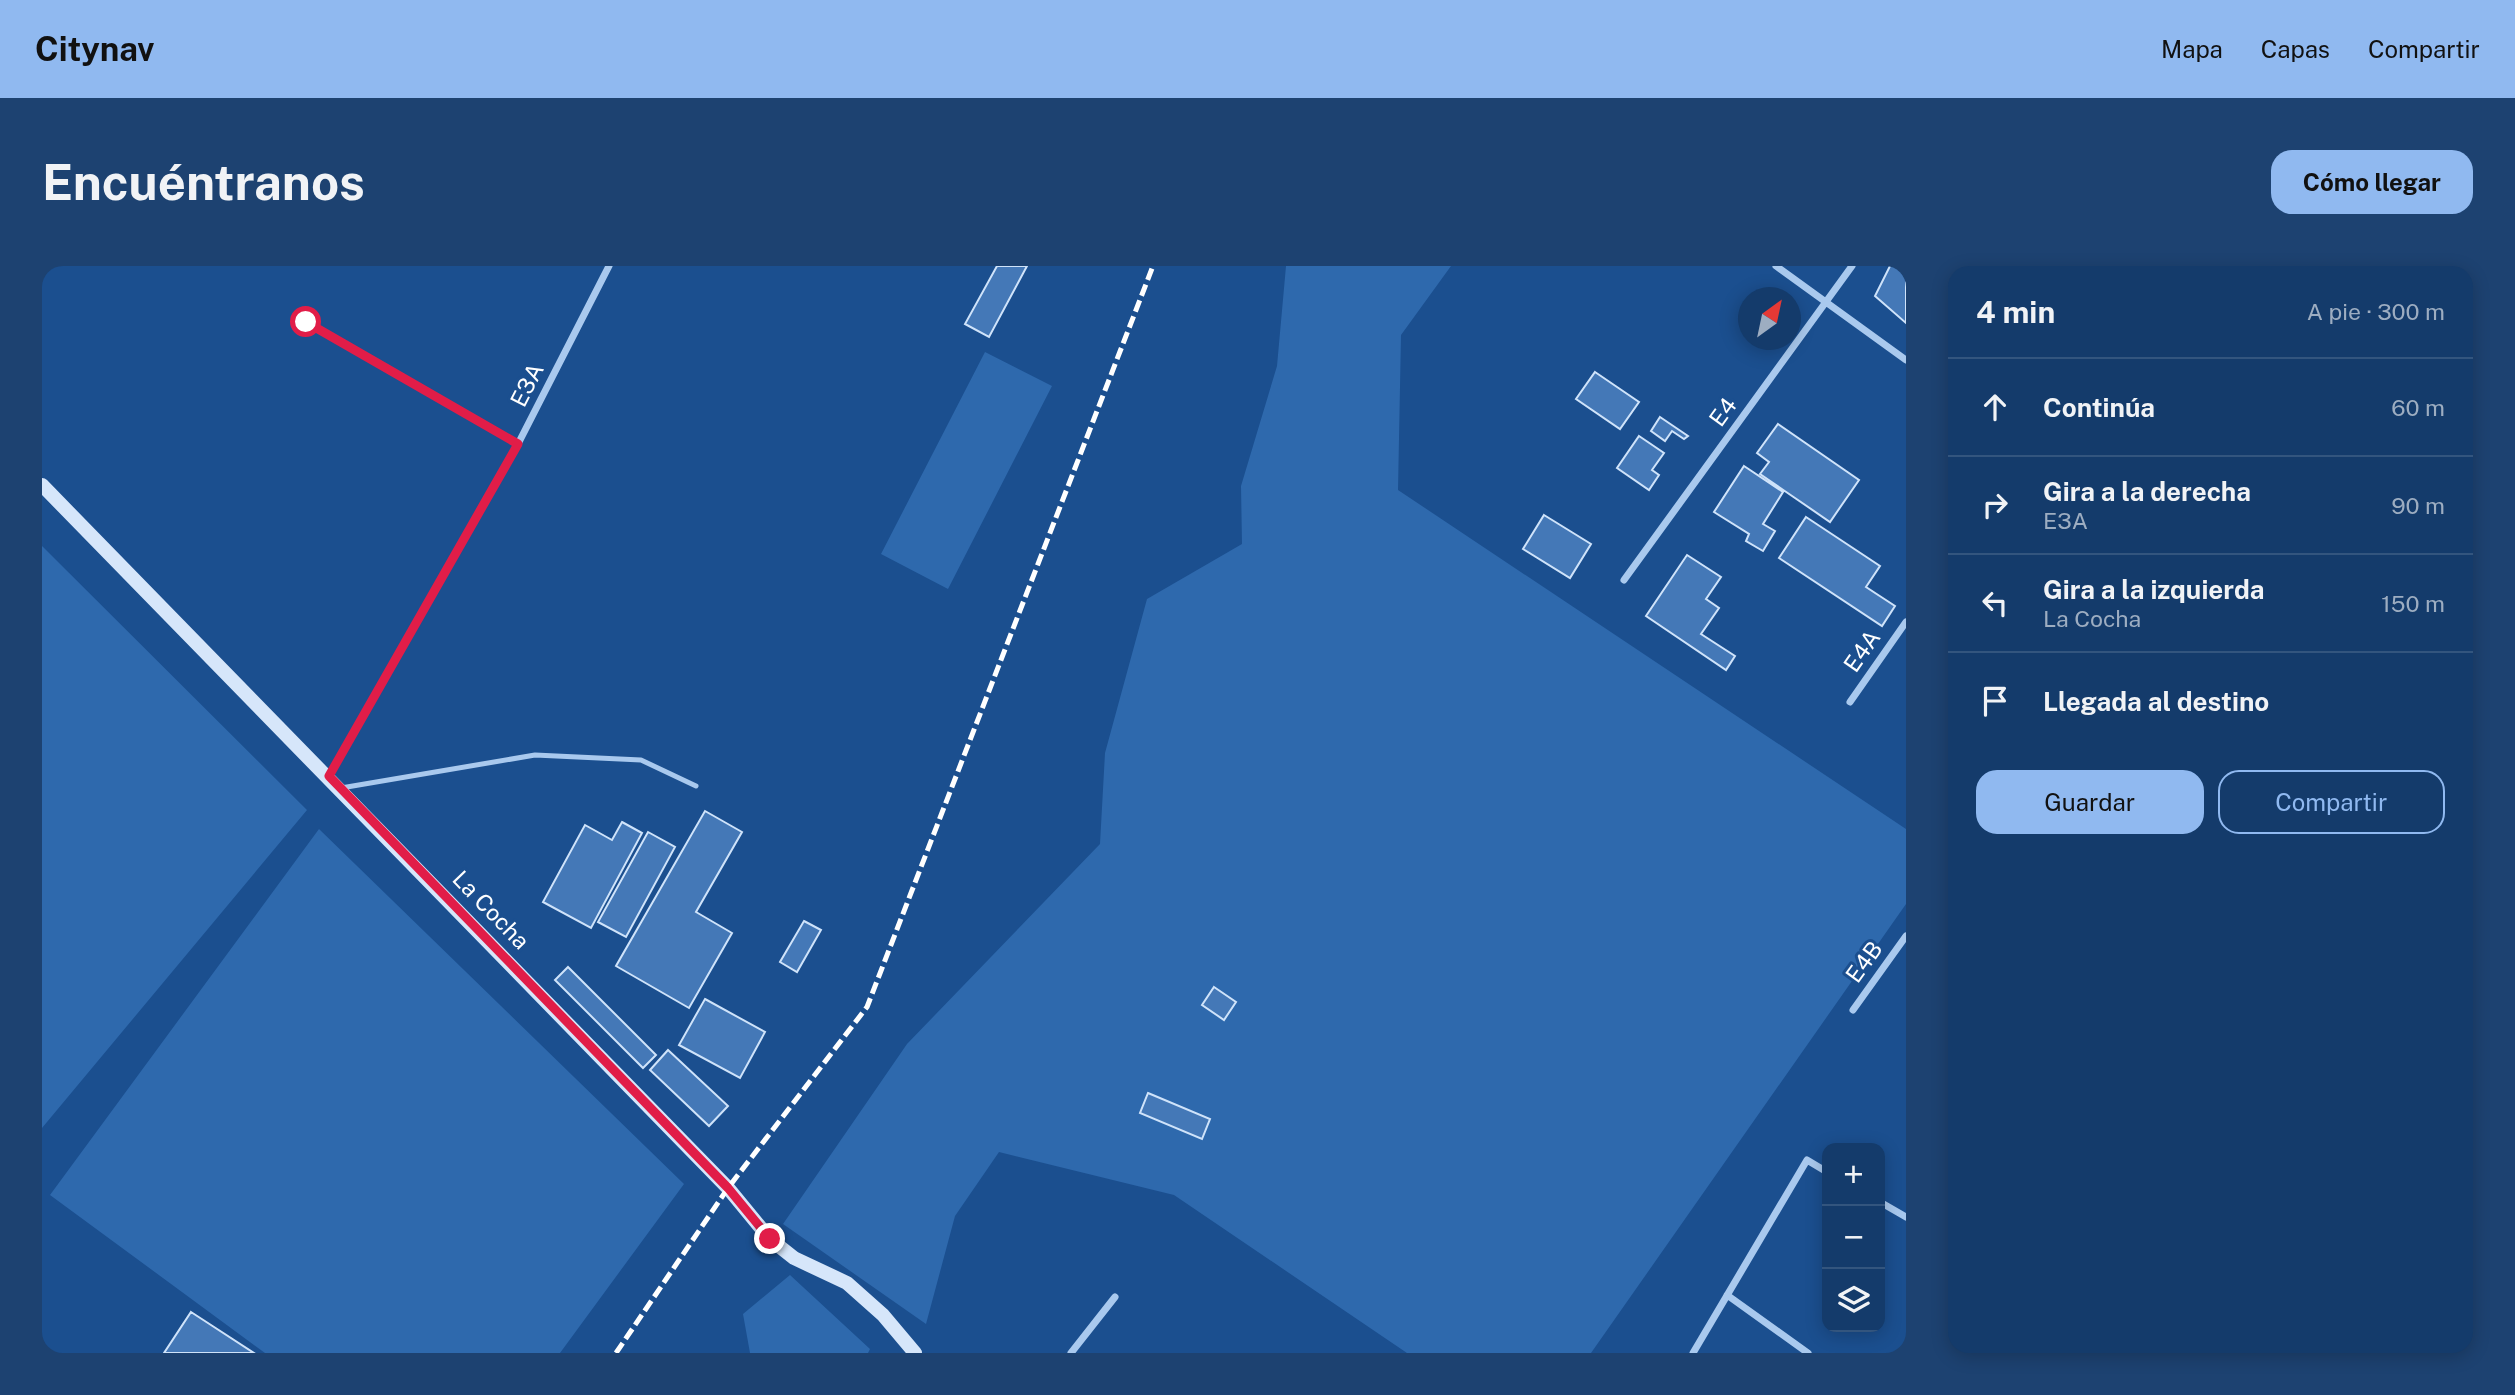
<!DOCTYPE html>
<html lang="es">
<head>
<meta charset="utf-8">
<style>
  body { margin:0; font-family:"Public Sans",sans-serif; background:#1d4271; color:#f1f3f6 }
  .controls { position:absolute; right:21px; bottom:21px; display:grid; overflow:hidden; border-radius:14px; box-shadow:0 4px 18px #0003 }
  .controls button { width:63px; height:63px; display:grid; place-items:center; padding:0; border:0; border-bottom:2px solid #33557e; background:#143b6b; color:#f1f3f6; font:35px sans-serif }
  .compass { position:absolute; left:1696px; top:21px; width:63px; height:63px; border-radius:50%; background:#143b6b; box-shadow:0 4px 18px #0003; rotate:33deg }
  .stop { position:absolute; width:21px; height:21px; margin:-16px; border:5px solid #e11d48; border-radius:50%; background:#fff }
  .stop.end { background:#e11d48; border-color:#fff; box-shadow:0 2px 7px #0008 }
  .list { margin:0; padding:0; list-style:none }
  h2 { display:flex; justify-content:space-between; align-items:center; height:91px; margin:0; padding:0 28px; font-size:30px }
  h2 small { font-size:23px; font-weight:400; color:#9dadc1 }
  .list li { display:grid; grid-template-columns:46px 1fr auto; gap:21px; align-items:center; box-sizing:border-box; height:98px; padding:0 28px; border-top:2px solid #33557e }
  .list b { display:block; font-size:26px; white-space:nowrap }
  .list p { margin:0; font-size:23px; white-space:nowrap; color:#9dadc1 }
  .list em { font-size:23px; font-style:normal; color:#9dadc1 }
  .actions { display:flex; gap:14px; padding:21px 28px }
  .actions a { flex:1; padding:16px 0; border:2px solid #90b9f0; border-radius:21px; text-align:center; font-size:24px; color:#90b9f0 }
  .actions .main { background:#90b9f0; color:#111 }
  .icon { flex:none; width:38px; height:38px; fill:none; stroke:currentColor; stroke-width:2; stroke-linecap:round; stroke-linejoin:round }
  .map { position:relative; flex:none; width:1864px; height:1087px; overflow:hidden; border-radius:21px }
  header { display:flex; align-items:center; gap:42px; box-sizing:border-box; height:98px; padding:0 35px; background:#90b9f0; color:#111 }
  header strong { font-size:33px }
  nav { display:flex; gap:38px; margin-inline-start:auto; font-size:24px }
  .intro { display:flex; align-items:center; justify-content:space-between; box-sizing:border-box; height:168px; padding:0 42px }
  h1 { margin:0; font-size:49px }
  .button { padding:18px 32px; border-radius:21px; background:#90b9f0; color:#111; font-size:24px; font-weight:700 }
  main { display:flex; gap:42px; padding:0 42px }
  aside { flex:1; background:#143b6b; border-radius:21px; box-shadow:0 4px 18px #0003 }
  .map>svg:first-child { display:block }
  .green { fill:#2e69ad }
  .building { fill:#4478b7; stroke:#cfe3fa; stroke-width:2 }
  .lines { fill:none; stroke-linecap:round; stroke-linejoin:round }
  .lane { stroke:#a9c9ee; stroke-width:5 }
  .street { stroke:#a9c9ee; stroke-width:7 }
  .secondary { stroke:#d6e6fa; stroke-width:14 }
  .rail { stroke:#fff; stroke-width:5; stroke-dasharray:12 5; stroke-linecap:butt }
  .route { stroke:#e11d48; stroke-width:9 }
  .labels { text-anchor:middle; stroke-width:6; stroke-linejoin:round; paint-order:stroke }
  .street-label { font-size:23px; fill:#fff; stroke:#1b4f8f }
</style>
</head>
<body>
<header>
<strong>Citynav</strong>
<nav><a>Mapa</a><a>Capas</a><a>Compartir</a></nav>
</header>
<div class="intro"><h1>Encuéntranos</h1><a class="button">Cómo llegar</a></div>
<main>
<div class="map">
<svg width="1864" height="1087" viewBox="0 0 1864 1087">
  <rect width="100%" height="100%" fill="#1b4f8f"/>
  <path class="green" d="M1244 0H1409L1359 69 1356 224 1864 563V638L1549 1087H1365L1132 929 957 886 913 950 884 1058 741 958 865 778 1058 578 1063 487 1105 333 1200 278 1199 220 1235 100Z
    M943 86 1010 120 906 323 839 288Z
    M0 280 265 544 0 862Z
    M277 563 642 918 518 1087H223L8 929Z
    M748 1009 828 1083 826 1087H708L701 1048Z"/>
  <path class="building" d="M955 0H985L947 71 923 58Z
    M1848 0H1864V57L1833 30Z
    M1553 106 1597 136 1578 163 1534 133Z
    M1618 151 1646 170 1642 173 1630 165 1623 175 1609 165Z
    M1736 158 1817 214 1788 256 1718 208 1727 196 1715 187Z
    M1597 170 1622 187 1610 204 1617 209 1607 224 1575 202Z
    M1702 200 1741 226 1721 258 1733 265 1721 285 1704 275 1707 268 1672 246Z
    M1502 249 1549 278 1528 312 1481 283Z
    M1764 251 1838 300 1824 321 1853 340 1840 360 1737 292Z
    M1645 289 1679 311 1664 333 1677 342 1659 368 1693 390 1684 404 1604 350Z
    M663 545 700 566 654 646 690 667 647 742 574 700Z
    M580 556 600 567 549 662 501 636 543 559 570 574Z
    M606 566 633 581 584 671 556 656Z
    M762 655 779 664 755 706 738 696Z
    M526 701 614 789 601 802 513 714Z
    M1172 721 1194 736 1182 754 1160 739Z
    M663 733 723 766 698 812 637 779Z
    M626 784 686 840 667 860 608 804Z
    M1106 827 1168 853 1160 873 1098 847Z
    M149 1046 212 1087H122Z"/>
  <g class="lines">
    <path class="lane" d="M264 56 476 178
      M299 522 493 489 599 494 654 520"/>
    <path class="street" d="M1734 0 1864 94
      M1582 314 1810 0
      M1808 436 1864 356
      M287 510 476 178 567 0
      M1811 744 1864 670
      M1838 936 1864 951
      M1685 1029 1766 1087
      M1029 1087 1073 1031
      M1651 1087 1765 894 1785 906"/>
    <path class="secondary" d="M0 219 686 922 728 973 752 992 805 1017 841 1049 873 1087"/>
    <path class="rail" d="M574 1087 686 922 825 741 1111 0"/>
  </g>
  <g class="lines">
    <path class="route" d="M264 56 476 178 287 510 686 922 728 973"/>
  </g>
  <g class="labels">
    <g class="street-label">
      <text transform="translate(485 119) rotate(-63)" y="8">E3A</text>
      <text transform="translate(1681 146) rotate(-54)" y="8">E4</text>
      <text transform="translate(1820 385) rotate(-55)" y="8">E4A</text>
      <text transform="translate(449 644) rotate(46)" y="8">La Cocha</text>
      <text transform="translate(1822 696) rotate(-54)" y="8">E4B</text>
    </g>
  </g>
</svg>
<div class="controls">
<button>+</button>
<button>−</button>
<button><svg class="icon" aria-label="layers" viewBox="0 0 24 24"><path d="M12 4l9 5-9 5-9-5zM3 14l9 5 9-5"/></svg></button>
</div>
<svg class="compass" viewBox="-18 -18 36 36"><path d="M0-13l5 13h-10z" fill="#e53935"/><path d="M0 13l5-13h-10z" fill="#9dadc1"/></svg>
<div class="stop" style="left:264px;top:56px"></div>
<div class="stop end" style="left:728px;top:973px"></div>
</div>
<aside>
<h2>4 min<small>A pie · 300 m</small></h2>
<ul class="list">
<li><svg class="icon" aria-label="ahead" viewBox="0 0 24 24"><path d="M12 20V5M6 11l6-6 6 6"/></svg><div><b>Continúa</b></div><em>60 m</em></li>
<li><svg class="icon" aria-label="right" viewBox="0 0 24 24"><path d="M7 20v-9h11M14 6l5 5-5 5"/></svg><div><b>Gira a la derecha</b><p>E3A</p></div><em>90 m</em></li>
<li><svg class="icon" aria-label="left" viewBox="0 0 24 24"><path d="M17 20v-9H6M10 6l-5 5 5 5"/></svg><div><b>Gira a la izquierda</b><p>La Cocha</p></div><em>150 m</em></li>
<li><svg class="icon" aria-label="arrive" viewBox="0 0 24 24"><path d="M6 21V4h12l-3 4 3 4H6"/></svg><div><b>Llegada al destino</b></div></li>
</ul>
<div class="actions"><a class="main">Guardar</a><a>Compartir</a></div>
</aside>
</main>
</body>
</html>
